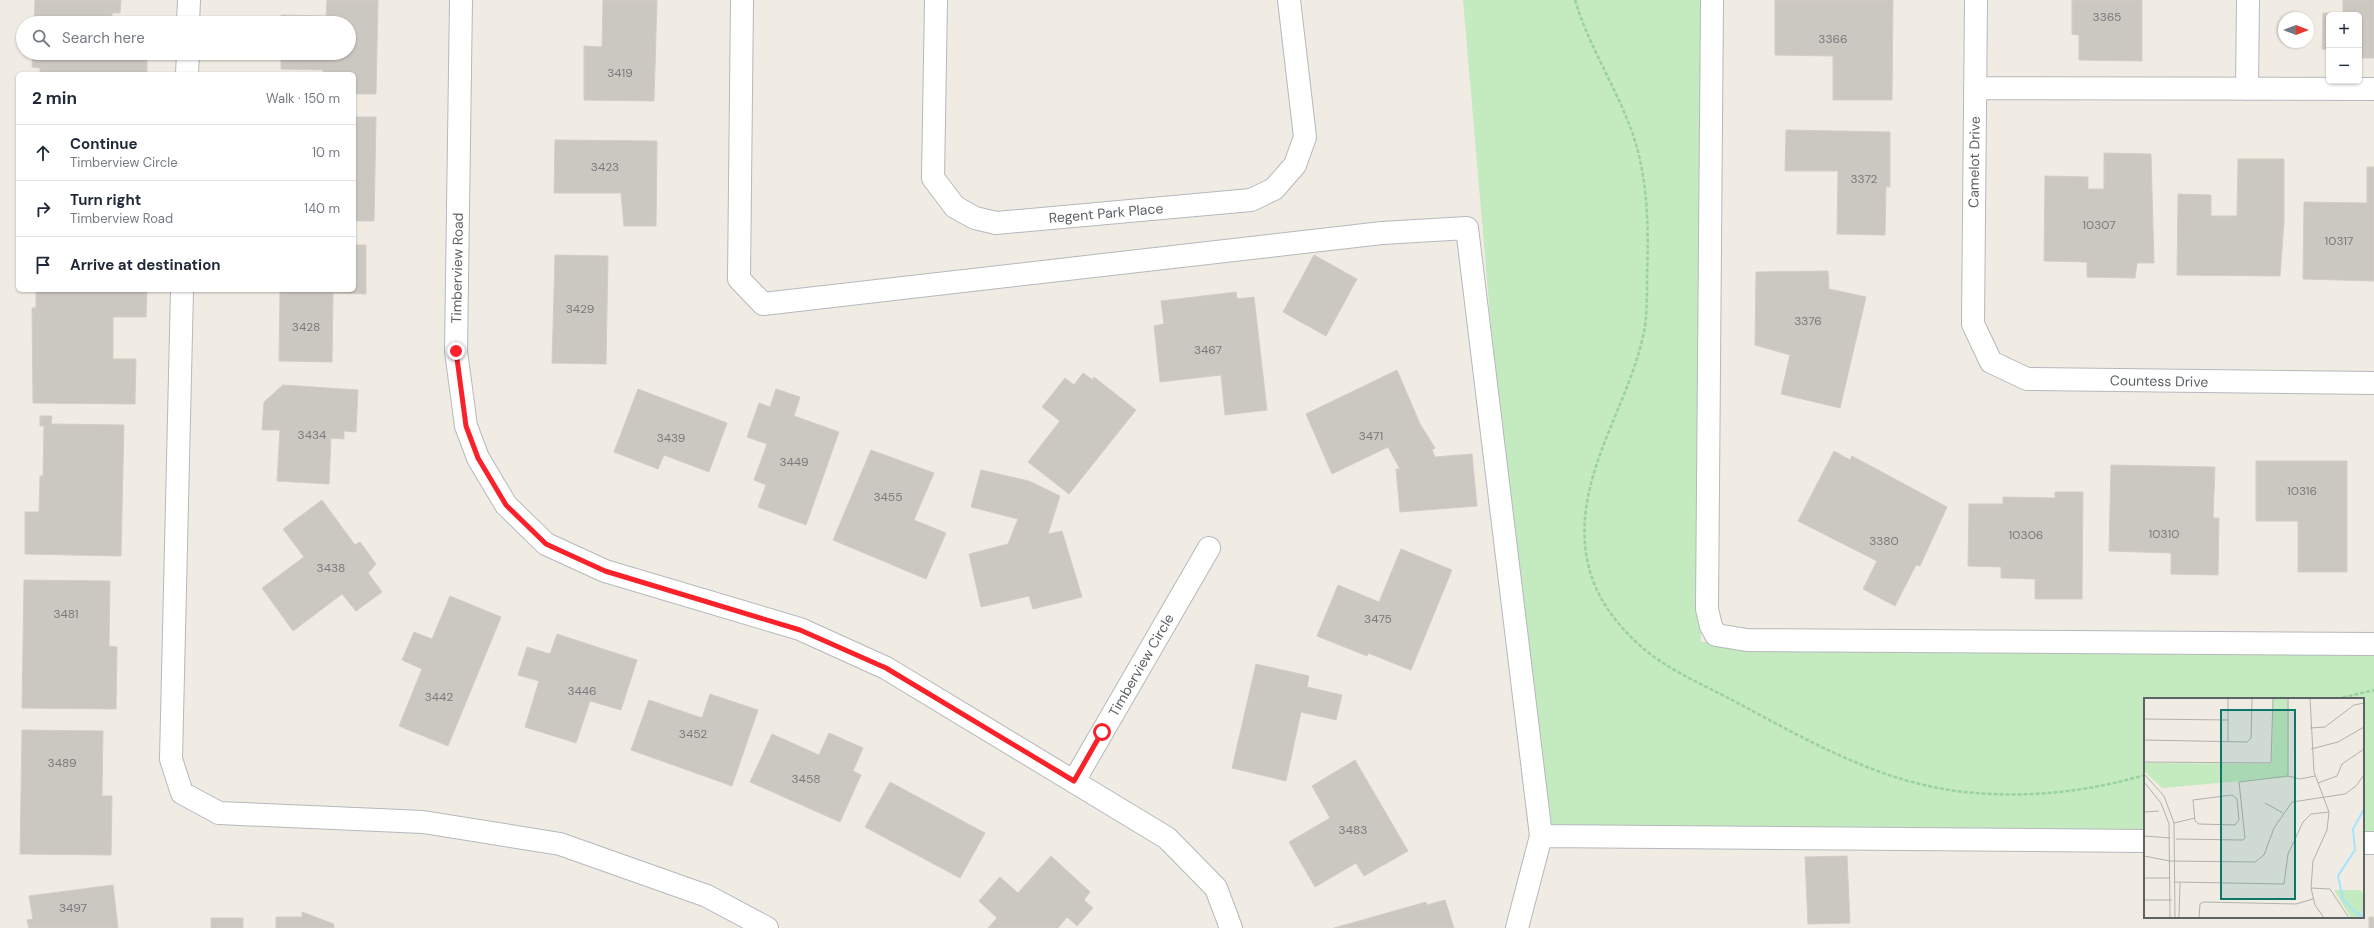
<!DOCTYPE html>
<html lang="en">
<head>
<meta charset="utf-8">
<style>
  body { margin:0; font-family:"DM Sans",sans-serif; background:#f6f6f7; color:#1f2937 }
  .controls { position:absolute; right:12px; top:12px; display:grid; overflow:hidden; border-radius:6px; box-shadow:0 1px 3px #0004 }
  .controls button { width:36px; height:36px; display:grid; place-items:center; padding:0; border:0; border-bottom:1px solid #e0e1e3; background:#fff; color:#1f2937; font:20px sans-serif }
  .compass { position:absolute; left:2278px; top:12px; width:36px; height:36px; border-radius:50%; background:#fff; box-shadow:0 1px 3px #0004; rotate:90deg }
  .stop { position:absolute; width:12px; height:12px; margin:-9px; border:3px solid #f9222b; border-radius:50%; background:#fff }
  .stop.end { background:#f9222b; border-color:#fff; box-shadow:0 1px 4px #0008 }
  .list { margin:0; padding:0; list-style:none }
  h2 { display:flex; justify-content:space-between; align-items:center; height:52px; margin:0; padding:0 16px; font-size:17px }
  h2 small { font-size:13px; font-weight:400; color:#747a83 }
  .list li { display:grid; grid-template-columns:26px 1fr auto; gap:12px; align-items:center; box-sizing:border-box; height:56px; padding:0 16px; border-top:1px solid #e0e1e3 }
  .list b { display:block; font-size:15px; white-space:nowrap }
  .list p { margin:0; font-size:13px; white-space:nowrap; color:#747a83 }
  .list em { font-size:13px; font-style:normal; color:#747a83 }
  .icon { flex:none; width:22px; height:22px; fill:none; stroke:currentColor; stroke-width:2; stroke-linecap:round; stroke-linejoin:round }
  .map { position:relative; flex:none; width:2374px; height:928px; overflow:hidden }
  .search { position:absolute; background:#fff; box-shadow:0 1px 3px #0004; left:16px; top:16px; width:340px; height:44px; display:flex; align-items:center; gap:10px; box-sizing:border-box; padding:0 14px; border-radius:22px; color:#747a83; font-size:15px }
  .panel { position:absolute; background:#fff; box-shadow:0 1px 3px #0004; left:16px; top:72px; width:340px; height:220px; border-radius:6px }
  .map>svg:first-child { display:block }
  .green { fill:#c4eabf }
  .building { fill:#cbc7c1; stroke:#d5cdc2 }
  .lines { fill:none; stroke-linecap:round; stroke-linejoin:round }
  .minor-casing { stroke:#b5b8bc; stroke-width:24 }
  .path { stroke:#9ad1a2; stroke-width:2.5; stroke-dasharray:4 2; stroke-linecap:butt }
  .minor { stroke:#fff; stroke-width:22 }
  .route { stroke:#f9222b; stroke-width:5 }
  .labels { text-anchor:middle; stroke-width:3; stroke-linejoin:round; paint-order:stroke }
  .number-label { font-size:12px; fill:#787b7d }
  .street-label { font-size:14px; fill:#5c6266; stroke:#fff }
  .inset-river { fill:none; stroke:#a6e3ff; stroke-width:2 }
  .inset-road { fill:none; stroke:#b1b1ae; stroke-width:1 }
  .view { fill:#0f766e; fill-opacity:0.15; stroke:#0f766e; stroke-width:2 }
  .inset-edge { fill:none; stroke:#5c6266; stroke-width:2 }
</style>
</head>
<body>
<div class="map">
<svg width="2374" height="928" viewBox="0 0 2374 928">
  <rect width="100%" height="100%" fill="#f0ece4"/>
  <path class="green" d="M1463 0H1703L1701 642 2374 647V854L2363 853V699H2145V852L1699 849 1535 840Z"/>
  <path class="building" d="M35 0H121L120 13H112V23H34Z
    M327 0H378L376 94H354V74H323V70L281 69V53H349V23H281V15L326 16Z
    M603 0H657L654 101 584 100V46L602 47Z
    M1775 0H1893L1892 100H1833V56L1775 55Z
    M2072 0H2142V61L2079 60V35L2072 34Z
    M2343 0H2374V58H2359V15H2329V50L2322 49 2323 13H2343Z
    M33 53 147 55V74H40V68L32 67Z
    M354 117H376L374 221H354Z
    M1786 130 1890 132V187H1886L1885 235 1837 234 1838 171H1785Z
    M555 140 657 141 656 226H624L621 193H554Z
    M2104 153 2151 154 2154 263H2137L2135 278 2087 277V262L2044 261 2045 176 2088 177V189H2104Z
    M2238 159H2284V222L2280 276 2177 275 2178 194 2211 195V216H2237Z
    M2367 167H2374V281L2303 279 2304 202 2367 203Z
    M354 245H366V294L333 293 332 362 279 361 280 290H261H354Z
    M555 255 608 256 606 364 552 363Z
    M1314 255 1357 279 1326 336 1283 312Z
    M1828 271 1829 289 1866 297 1840 408 1781 394 1790 355 1755 345 1756 272Z
    M36 290H147L146 317H113V359H136L135 404 33 403 32 308H36Z
    M1236 292 1237 299 1254 297 1267 410 1225 415 1221 375 1160 382 1154 326 1164 324 1161 301Z
    M1397 370 1420 424 1435 448 1432 450 1435 457 1472 454 1477 506 1400 512 1396 469H1400L1388 447 1332 474 1306 414Z
    M1083 373 1093 380 1094 377 1136 410 1069 494 1028 462 1060 421 1042 407 1065 378 1074 385Z
    M283 385 358 390 356 432 344 431V439L331 438 329 484 277 481 280 430H262L264 402Z
    M638 389 727 423 709 472 664 455 658 469 614 452Z
    M776 389 800 397 794 416 839 432 806 525 758 507 766 485 754 480 767 444 747 437 759 403 770 407Z
    M40 416H52L51 424 124 425 121 556 25 554V512H39L40 476H43L44 426H40Z
    M871 450 934 473 914 520 946 533 926 579 833 540Z
    M1834 451 1850 460 1852 456 1947 507 1920 566 1916 565 1895 606 1863 589 1877 561 1798 521Z
    M2256 461H2347V572H2298V521H2256Z
    M2111 465 2215 467 2213 518H2219L2218 575 2171 574V553L2109 551Z
    M981 470 1029 481 1060 496 1048 534 1062 531 1082 597 1033 609 1029 596 981 607 969 554 1008 544 1018 519 971 507Z
    M2055 492H2083L2082 599H2035V579L2001 578V567L1968 566 1969 504H2003V497L2055 498Z
    M322 500 355 545 360 542 376 564 368 573 382 592 356 611 342 594 293 631 262 588 304 557 283 529Z
    M1401 549 1452 570 1411 670 1368 653 1367 656 1317 636 1338 585 1379 602Z
    M24 580 110 581 109 646 117 647 116 709 22 708Z
    M450 596 501 617 448 746 399 726 422 669 402 660 414 632 432 639Z
    M557 634 637 660 621 710 590 701 576 743 525 727 539 681 518 675 527 647 550 654Z
    M1256 664 1309 676 1307 687 1342 695 1336 720 1301 712 1286 781 1232 768Z
    M710 694 758 710 732 786 631 750 649 700 702 718Z
    M22 730 103 731 102 796H112L111 855 20 854Z
    M829 733 863 748 853 771 861 775 840 822 750 782 772 734 819 755Z
    M1355 760 1408 851 1364 876 1356 863 1315 887 1289 842 1330 818 1312 786Z
    M890 782 985 833 960 878 865 827Z
    M1051 856 1090 892 1084 900 1093 908 1077 926 1067 917 1058 928H988L997 918 979 901 1000 877 1018 893Z
    M1847 856 1850 923 1808 924 1805 857Z
    M113 885 118 928H29L27 920 33 919 29 896Z
    M1445 900 1454 928H1334L1426 902 1427 905Z
    M302 912 334 924V928H276V917H302Z
    M2369 917H2374V928H2369Z
    M211 918H243V928H211Z"/>
  <g class="lines">
    <defs>
      <path id="minor" d="M461 0 456 351 466 426 478 458 506 505 546 544 605 571 800 629 886 668 1167 838 1216 888 1231 928
        M742 0 739 279 763 304 1382 233 1467 228 1541 836
        M936 0 933 178 955 207 975 218 996 223 1251 200 1274 189 1295 165 1305 137 1289 0
        M1712 0 1707 609 1711 626 1716 635 1747 640 2374 644
        M1976 0 1973 324 1991 362 2027 379 2374 383
        M188 23 189 0
        M187 74 188 53
        M1975 88 2374 89
        M2247 89 2248 0
        M182 290 171 759 182 793 219 813 423 822 560 844 707 896 767 928
        M1074 781 1209 548
        M2363 843H2374
        M1517 928 1541 836 2145 841"/>
    </defs>
    <use href="#minor" class="minor-casing"/>
    <path class="path" d="M1575 0C1587 41 1611 79 1627 119 1648 168 1649 224 1647 276 1647 293 1647 310 1645 326 1631 408 1567 481 1589 568 1596 596 1614 621 1635 641 1663 668 1700 683 1734 701 1805 739 1875 780 1956 791 2020 799 2083 793 2145 775
      M2337 699 2374 690"/>
    <use href="#minor" class="minor"/>
  </g>
  <g class="lines">
    <path class="route" d="M456 351 466 426 478 458 506 505 546 544 605 571 800 630 886 668 1074 781 1102 732"/>
  </g>
  <g class="labels">
    <g class="number-label">
      <text x="2107" y="21">3365</text>
      <text x="1833" y="43">3366</text>
      <text x="620" y="77">3419</text>
      <text x="605" y="171">3423</text>
      <text x="1864" y="183">3372</text>
      <text x="2099" y="229">10307</text>
      <text x="2339" y="245">10317</text>
      <text x="580" y="313">3429</text>
      <text x="1808" y="325">3376</text>
      <text x="306" y="331">3428</text>
      <text x="1208" y="354">3467</text>
      <text x="312" y="439">3434</text>
      <text x="1371" y="440">3471</text>
      <text x="671" y="442">3439</text>
      <text x="794" y="466">3449</text>
      <text x="2302" y="495">10316</text>
      <text x="888" y="501">3455</text>
      <text x="2164" y="538">10310</text>
      <text x="2026" y="539">10306</text>
      <text x="1884" y="545">3380</text>
      <text x="331" y="572">3438</text>
      <text x="66" y="618">3481</text>
      <text x="1378" y="623">3475</text>
      <text x="582" y="695">3446</text>
      <text x="439" y="701">3442</text>
      <text x="693" y="738">3452</text>
      <text x="62" y="767">3489</text>
      <text x="806" y="783">3458</text>
      <text x="1353" y="834">3483</text>
      <text x="73" y="912">3497</text>
    </g>
    <g class="street-label">
      <text transform="translate(1974 162) rotate(-89)" y="5">Camelot Drive</text>
      <text transform="translate(1106 213) rotate(-5)" y="5">Regent Park Place</text>
      <text transform="translate(457 268) rotate(-89)" y="5">Timberview Road</text>
      <text transform="translate(2159 381) rotate(1)" y="5">Countess Drive</text>
      <text transform="translate(1141 665) rotate(-60)" y="5">Timberview Circle</text>
    </g>
  </g>
  <g transform="translate(2144 698)">
    <rect width="220" height="220" fill="#f0ece4"/>
    <path d="M129 0H145L144 79 18 90 0 73V65L128 66ZM190 192H216L220 196V220H207Z" fill="#c4eabf"/>
    <path class="inset-river" d="M220 111 209 131 211 152 194 178 199 201 212 215 220 218"/>
    <path class="inset-road" d="M32 0H67M144 0V78L156 81 171 78M166 0 170 74 185 114 183 132 169 163 167 190 171 207 180 220M0 21 84 22M166 30 181 29 210 7 220 5M0 42 103 44 107 40 108 0M84 44V0M167 51 194 44 220 29M0 64 127 65 129 0M0 76 20 98 30 125 31 220M0 84 17 105 25 126 26 220M174 85 193 78 198 66 220 51M88 97 93 101 95 122 91 127 55 126 51 123 49 102ZM121 105 139 115M0 114 15 113M30 125 51 120M0 138 26 140M32 141 99 142 101 140 95 84 144 78M0 158 26 163 111 164 120 157 130 130 148 104 201 96 212 88 220 77M0 180H26M31 184 140 186 144 156 159 124 167 116 185 114M167 190 186 191 205 220M0 202H28M35 220 36 185M55 220 56 206 59 204 152 206 169 201"/>
    <path class="view" d="M77 12H151V201H77Z"/>
    <rect width="220" height="220" class="inset-edge"/>
  </g>
</svg>
<div class="controls">
<button>+</button>
<button>−</button>
</div>
<svg class="compass" viewBox="-18 -18 36 36"><path d="M0-13l5 13h-10z" fill="#e53935"/><path d="M0 13l5-13h-10z" fill="#747a83"/></svg>
<div class="stop" style="left:1102px;top:732px"></div>
<div class="stop end" style="left:456px;top:351px"></div>
<div class="search"><svg class="icon" aria-label="search" viewBox="0 0 24 24"><circle cx="10" cy="10" r="6"/><path d="M15 15l6 6"/></svg>Search here</div>
<section class="panel">
<h2>2 min<small>Walk · 150 m</small></h2>
<ul class="list">
<li><svg class="icon" aria-label="ahead" viewBox="0 0 24 24"><path d="M12 20V5M6 11l6-6 6 6"/></svg><div><b>Continue</b><p>Timberview Circle</p></div><em>10 m</em></li>
<li><svg class="icon" aria-label="right" viewBox="0 0 24 24"><path d="M7 20v-9h11M14 6l5 5-5 5"/></svg><div><b>Turn right</b><p>Timberview Road</p></div><em>140 m</em></li>
<li><svg class="icon" aria-label="arrive" viewBox="0 0 24 24"><path d="M6 21V4h12l-3 4 3 4H6"/></svg><div><b>Arrive at destination</b></div></li>
</ul>
</section>
</div>
</body>
</html>
